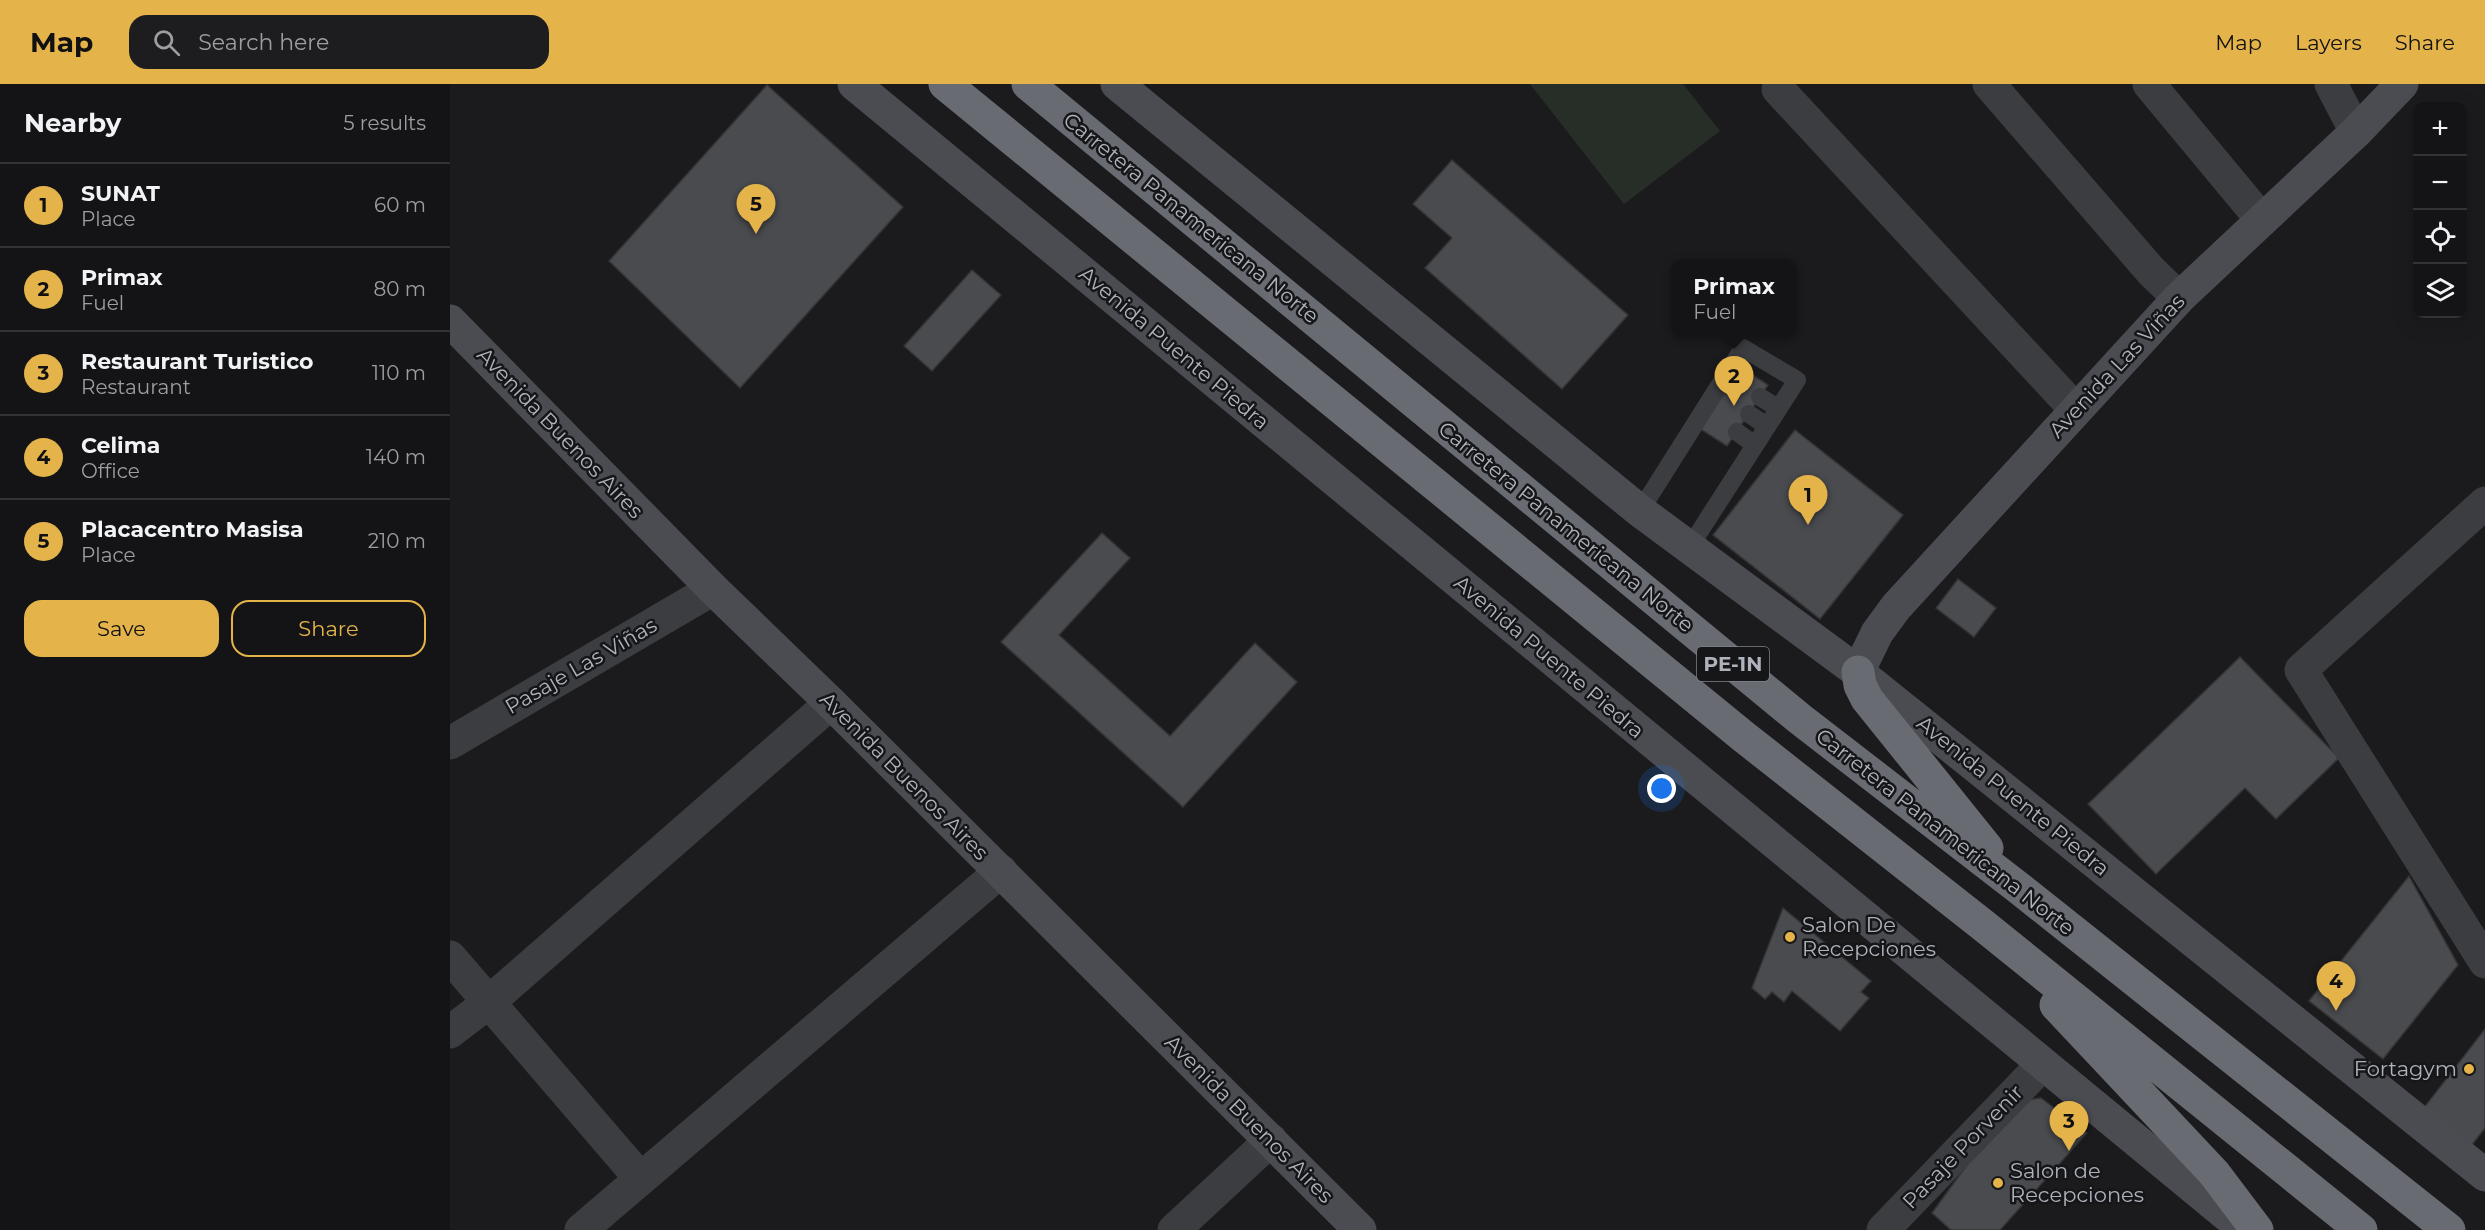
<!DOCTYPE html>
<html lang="en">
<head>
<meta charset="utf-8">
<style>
  body { margin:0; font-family:Montserrat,sans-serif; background:#1d1d1f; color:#f1f3f6 }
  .controls { position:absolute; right:18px; top:18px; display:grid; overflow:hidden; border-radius:12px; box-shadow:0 6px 24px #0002 }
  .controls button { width:54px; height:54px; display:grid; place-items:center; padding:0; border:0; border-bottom:2px solid #333335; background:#141416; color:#f1f3f6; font:30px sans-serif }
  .you { position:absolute; left:1212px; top:705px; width:21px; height:21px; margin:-15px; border:4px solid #fff; border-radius:50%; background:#1a73e8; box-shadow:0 0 0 9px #1a73e833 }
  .badge { display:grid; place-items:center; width:39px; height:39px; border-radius:50%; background:#e4b44b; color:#111; font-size:20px; font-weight:700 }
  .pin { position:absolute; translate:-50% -50px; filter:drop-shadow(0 2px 3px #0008) }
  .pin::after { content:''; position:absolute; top:32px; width:21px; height:18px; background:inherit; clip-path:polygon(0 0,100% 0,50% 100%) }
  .popup { position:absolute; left:1221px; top:175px; width:126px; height:78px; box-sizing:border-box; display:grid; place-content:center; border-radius:12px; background:#141416; filter:drop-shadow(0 2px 4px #0005); font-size:20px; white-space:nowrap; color:#9d9ea1 }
  .popup b { font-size:22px; color:#f1f3f6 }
  .popup::after { content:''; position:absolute; left:50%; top:100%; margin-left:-12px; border:12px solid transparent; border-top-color:#141416 }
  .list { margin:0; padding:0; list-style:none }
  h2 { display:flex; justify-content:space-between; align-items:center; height:78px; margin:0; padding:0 24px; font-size:26px }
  h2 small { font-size:20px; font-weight:400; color:#9d9ea1 }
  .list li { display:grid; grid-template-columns:39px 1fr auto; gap:18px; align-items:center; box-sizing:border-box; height:84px; padding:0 24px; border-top:2px solid #333335 }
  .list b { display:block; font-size:22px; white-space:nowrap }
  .list p { margin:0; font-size:20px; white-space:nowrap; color:#9d9ea1 }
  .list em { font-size:20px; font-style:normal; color:#9d9ea1 }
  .actions { display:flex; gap:12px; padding:18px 24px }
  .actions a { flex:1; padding:14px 0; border:2px solid #e4b44b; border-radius:18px; text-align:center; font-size:21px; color:#e4b44b }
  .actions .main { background:#e4b44b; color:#111 }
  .icon { flex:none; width:33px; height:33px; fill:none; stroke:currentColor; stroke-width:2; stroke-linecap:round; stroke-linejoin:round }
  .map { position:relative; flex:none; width:2035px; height:1146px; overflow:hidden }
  header { display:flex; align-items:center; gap:36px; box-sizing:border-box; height:84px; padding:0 30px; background:#e4b44b; color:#111 }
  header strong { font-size:28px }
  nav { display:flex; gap:33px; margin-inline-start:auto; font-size:21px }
  .search { width:420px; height:54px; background:#1d1d1f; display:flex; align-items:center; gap:15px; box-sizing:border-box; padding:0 21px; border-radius:18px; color:#9d9ea1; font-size:22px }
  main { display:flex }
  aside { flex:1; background:#141416 }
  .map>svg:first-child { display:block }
  .green { fill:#272e28 }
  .building { fill:#4a4b4f; stroke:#353538; stroke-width:1.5 }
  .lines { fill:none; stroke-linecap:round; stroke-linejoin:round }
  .lane { stroke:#3c3d41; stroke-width:18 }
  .street { stroke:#3c3d41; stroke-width:33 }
  .secondary { stroke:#4a4c51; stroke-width:33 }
  .highway { stroke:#686b72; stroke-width:33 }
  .poi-dot { fill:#e4b44b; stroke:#161618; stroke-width:2 }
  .labels { text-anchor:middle; stroke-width:5; stroke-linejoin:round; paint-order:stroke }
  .shield { fill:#161618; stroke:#80838a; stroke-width:1.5 }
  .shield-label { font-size:20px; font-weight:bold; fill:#aeb2bb }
  .street-label { font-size:21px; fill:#aeb2bb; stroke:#161618 }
  .poi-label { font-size:21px; fill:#aeb2bb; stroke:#161618; text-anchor:start }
</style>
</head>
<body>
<header>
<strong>Map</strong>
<div class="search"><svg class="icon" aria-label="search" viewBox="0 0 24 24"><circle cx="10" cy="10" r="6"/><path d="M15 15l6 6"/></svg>Search here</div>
<nav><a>Map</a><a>Layers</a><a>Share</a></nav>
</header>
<main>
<aside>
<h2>Nearby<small>5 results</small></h2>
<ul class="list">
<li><span class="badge">1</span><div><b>SUNAT</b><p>Place</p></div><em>60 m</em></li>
<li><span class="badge">2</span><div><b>Primax</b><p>Fuel</p></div><em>80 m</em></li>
<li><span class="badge">3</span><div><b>Restaurant Turistico</b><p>Restaurant</p></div><em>110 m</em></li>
<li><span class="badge">4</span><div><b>Celima</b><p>Office</p></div><em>140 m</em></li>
<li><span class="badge">5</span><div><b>Placacentro Masisa</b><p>Place</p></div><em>210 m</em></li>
</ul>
<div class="actions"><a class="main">Save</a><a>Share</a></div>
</aside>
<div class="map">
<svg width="2035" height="1146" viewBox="0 0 2035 1146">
  <rect width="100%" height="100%" fill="#1b1b1d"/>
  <path class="green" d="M1080 0H1233L1270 47 1174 120Z"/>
  <path class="building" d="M317 1 453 123 290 304 159 177Z
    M1002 76 1178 231 1112 305 975 184 1002 154 963 120Z
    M522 186 551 211 482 287 454 262Z
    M1289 282 1318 301 1277 362 1249 344Z
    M1345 346 1453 431 1370 535 1263 451Z
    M652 449 680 474 609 551 720 652 805 559 847 598 733 723 551 558Z
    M1508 495 1546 524 1524 553 1486 524Z
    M1790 573 1889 674 1826 735 1795 704 1706 790 1638 720Z
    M1959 792 2008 881 1933 975 1859 917Z
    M1333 824 1421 897 1411 908 1419 914 1390 947 1342 907 1334 918 1322 908 1315 915 1302 904Z
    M2035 945V1044L2021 1062 1973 1025Z
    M1591 1014 1637 1049 1550 1146H1501L1482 1129 1525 1070 1577 1016Z"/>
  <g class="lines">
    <path class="lane" d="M1310 313 1328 324
      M1299 330 1317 342
      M1287 348 1305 361
      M1190 427 1293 264 1347 296 1239 464"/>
    <path class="street" d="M1539 0 1701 187 1729 214
      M1699 0 1812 136
      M1881 0 1906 48
      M1328 5 1626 326
      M2035 419 1851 586 2035 878
      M0 659 263 505
      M0 873 190 1094
      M0 948 38 919 381 619
      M131 1146 551 787
      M724 1146 821 1056
      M1433 1146 1593 980"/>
    <path class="secondary" d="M404 0 1795 1146
      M667 0 1190 427 1408 588 2035 1091
      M0 237 263 505 381 619 910 1146
      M1408 588 1427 549 1446 523 1729 214 1906 48 1952 0"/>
    <path class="highway" d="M495 0 1294 653 1534 842 1911 1146
      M578 0 1350 635 1570 805 1999 1146
      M1408 588 1410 601 1417 615 1537 764
      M1606 921 1764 1089 1807 1146"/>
  </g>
  <g class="poi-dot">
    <circle cx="1340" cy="853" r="6"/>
    <circle cx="2019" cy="985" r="6"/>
    <circle cx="1548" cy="1099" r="6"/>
  </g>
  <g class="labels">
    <rect class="shield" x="1247" y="563" width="72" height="34" rx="4.5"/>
    <g class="shield-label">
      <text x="1283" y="587">PE-1N</text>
    </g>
    <g class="street-label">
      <text transform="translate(741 134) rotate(39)" y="7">Carretera Panamericana Norte</text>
      <text transform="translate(724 264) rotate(40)" y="7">Avenida Puente Piedra</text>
      <text transform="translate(1667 282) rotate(-47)" y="7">Avenida Las Viñas</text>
      <text transform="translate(110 349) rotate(46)" y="7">Avenida Buenos Aires</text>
      <text transform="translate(1116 443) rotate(39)" y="7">Carretera Panamericana Norte</text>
      <text transform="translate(1099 573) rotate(40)" y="7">Avenida Puente Piedra</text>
      <text transform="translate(131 582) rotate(-30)" y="7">Pasaje Las Viñas</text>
      <text transform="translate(454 692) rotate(45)" y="7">Avenida Buenos Aires</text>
      <text transform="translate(1563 712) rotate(39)" y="7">Avenida Puente Piedra</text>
      <text transform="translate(1495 748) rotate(38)" y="7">Carretera Panamericana Norte</text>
      <text transform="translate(799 1035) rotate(45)" y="7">Avenida Buenos Aires</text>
      <text transform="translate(1513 1063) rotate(-46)" y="7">Pasaje Porvenir</text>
    </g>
    <g class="poi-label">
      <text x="1352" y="848">Salon De<tspan x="1352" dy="24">Recepciones</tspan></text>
      <text x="2007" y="992" text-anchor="end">Fortagym</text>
      <text x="1560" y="1094">Salon de<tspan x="1560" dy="24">Recepciones</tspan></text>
    </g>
  </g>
</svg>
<div class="controls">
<button>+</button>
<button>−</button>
<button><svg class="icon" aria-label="locate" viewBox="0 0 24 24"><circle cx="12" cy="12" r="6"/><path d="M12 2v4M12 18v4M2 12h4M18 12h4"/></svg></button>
<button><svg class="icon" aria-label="layers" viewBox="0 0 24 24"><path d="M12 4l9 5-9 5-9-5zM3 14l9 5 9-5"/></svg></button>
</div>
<div class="you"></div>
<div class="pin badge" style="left:1358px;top:441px">1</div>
<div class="pin badge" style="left:1284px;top:322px">2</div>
<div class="popup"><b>Primax</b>Fuel</div>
<div class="pin badge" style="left:1619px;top:1067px">3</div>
<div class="pin badge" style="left:1886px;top:927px">4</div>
<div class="pin badge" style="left:306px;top:150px">5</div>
</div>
</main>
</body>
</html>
